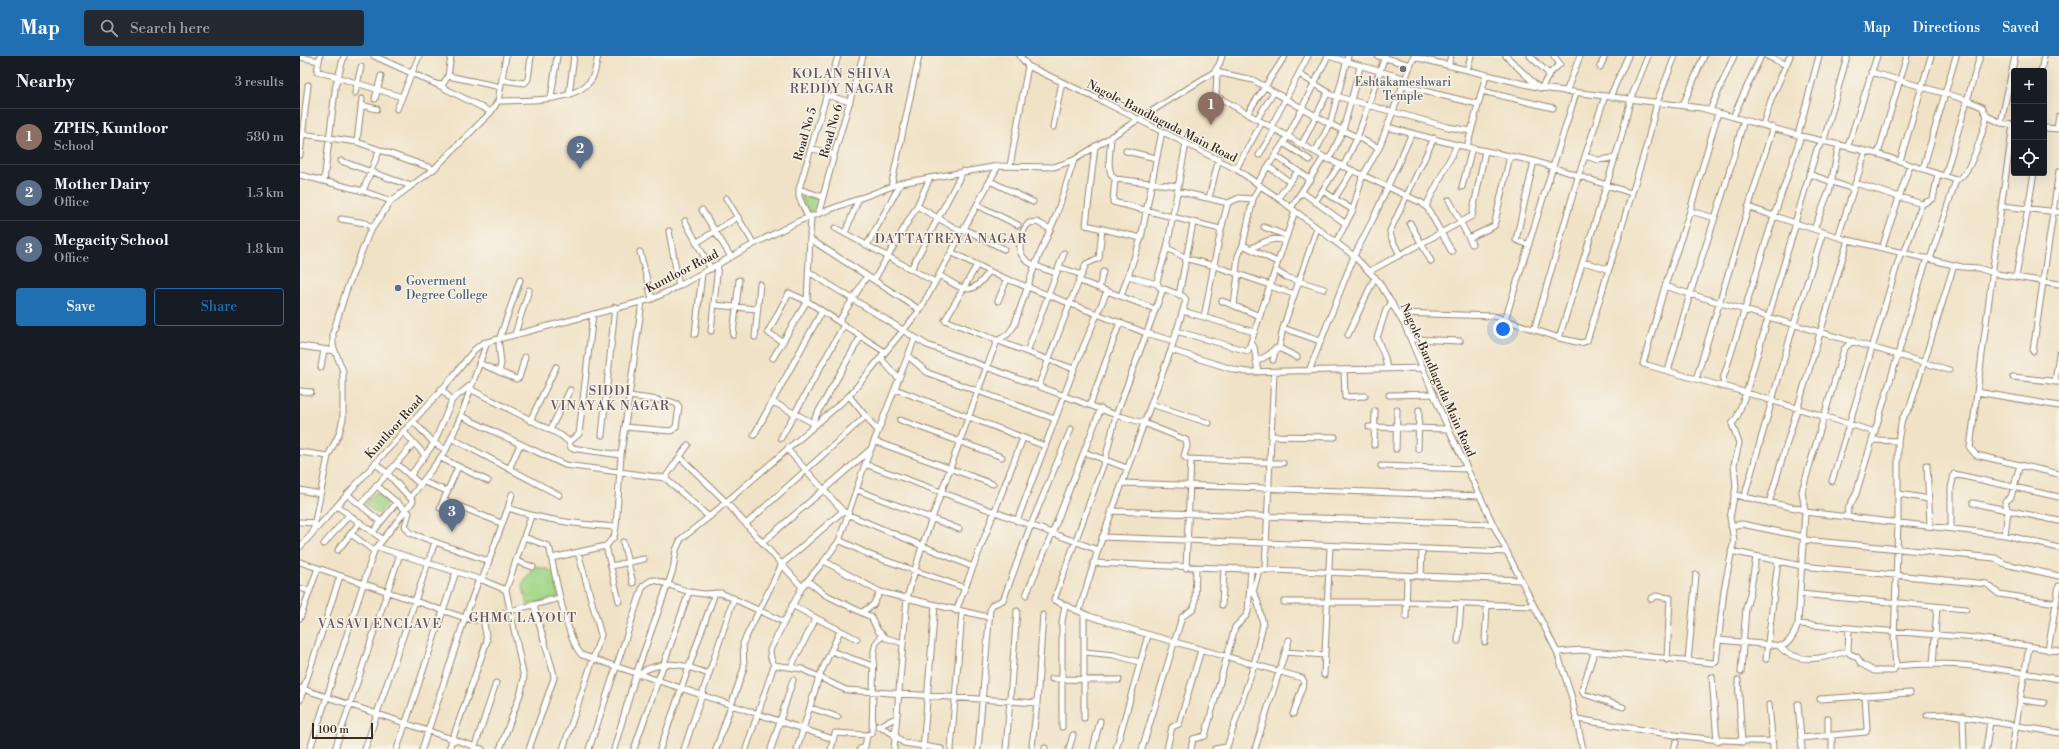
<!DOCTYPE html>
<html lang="en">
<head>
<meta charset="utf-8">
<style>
  body { margin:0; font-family:"Libre Bodoni",serif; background:#242831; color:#f1f3f6 }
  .controls { position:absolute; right:12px; top:12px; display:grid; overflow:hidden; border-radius:4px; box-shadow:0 4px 16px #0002 }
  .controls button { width:36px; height:36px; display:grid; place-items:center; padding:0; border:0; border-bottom:1px solid #363941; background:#171b24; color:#f1f3f6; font:20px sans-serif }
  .scale { position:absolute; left:12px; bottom:10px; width:61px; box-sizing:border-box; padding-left:4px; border:2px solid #3b2a1e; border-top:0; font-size:11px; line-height:14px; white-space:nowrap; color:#3b2a1e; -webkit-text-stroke:3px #f7f3e8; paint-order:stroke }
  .you { position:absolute; left:1203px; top:273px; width:14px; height:14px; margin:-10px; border:3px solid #fff; border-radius:50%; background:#1a73e8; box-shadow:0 0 0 6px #1a73e833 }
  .badge { display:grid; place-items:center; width:26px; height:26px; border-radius:50%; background:#1f6fb2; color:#fff; font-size:13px; font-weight:700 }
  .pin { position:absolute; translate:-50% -33px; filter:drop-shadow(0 1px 2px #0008) }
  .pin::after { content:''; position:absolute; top:21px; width:14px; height:12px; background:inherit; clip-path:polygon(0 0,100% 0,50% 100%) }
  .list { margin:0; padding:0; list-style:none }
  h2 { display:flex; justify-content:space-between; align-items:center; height:52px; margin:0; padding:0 16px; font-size:17px }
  h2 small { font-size:13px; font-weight:400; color:#9ea1a6 }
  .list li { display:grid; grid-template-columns:26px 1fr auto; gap:12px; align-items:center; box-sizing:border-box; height:56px; padding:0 16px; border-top:1px solid #363941 }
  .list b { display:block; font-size:15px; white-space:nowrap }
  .list p { margin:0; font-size:13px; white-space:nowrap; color:#9ea1a6 }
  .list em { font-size:13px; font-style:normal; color:#9ea1a6 }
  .actions { display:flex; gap:8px; padding:12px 16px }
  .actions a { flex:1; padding:9px 0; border:1px solid #1f6fb2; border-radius:4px; text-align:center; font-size:14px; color:#1f6fb2 }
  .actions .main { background:#1f6fb2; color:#fff }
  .icon { flex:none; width:22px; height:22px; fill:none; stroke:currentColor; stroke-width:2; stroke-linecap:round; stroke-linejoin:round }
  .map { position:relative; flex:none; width:1759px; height:693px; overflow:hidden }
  header { display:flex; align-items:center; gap:24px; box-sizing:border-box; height:56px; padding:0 20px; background:#1f6fb2; color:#fff }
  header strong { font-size:19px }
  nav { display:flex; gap:22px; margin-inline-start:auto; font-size:14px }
  .search { width:280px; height:36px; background:#242831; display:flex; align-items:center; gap:10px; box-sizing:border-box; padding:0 14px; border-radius:4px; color:#9ea1a6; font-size:15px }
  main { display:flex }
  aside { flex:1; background:#171b24 }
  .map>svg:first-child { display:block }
  .green { fill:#a1d687; stroke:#6e8052 }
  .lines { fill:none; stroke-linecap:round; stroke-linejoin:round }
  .minor-casing { stroke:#968672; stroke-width:7 }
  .minor { stroke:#fff; stroke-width:5 }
  .worship-dot { fill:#6b7280; stroke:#f7f3e8; stroke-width:1.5 }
  .service-dot { fill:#5c6f8a; stroke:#f7f3e8; stroke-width:1.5 }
  .labels { text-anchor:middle; stroke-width:3; stroke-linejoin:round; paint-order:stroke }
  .worship-label { font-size:12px; fill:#5b616d; stroke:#f7f3e8 }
  .street-label { font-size:12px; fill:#3b2a1e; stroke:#f7f3e8 }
  .service-label { font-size:12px; fill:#4e5e75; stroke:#f7f3e8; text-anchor:start }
  .neighbourhood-label { font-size:13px; letter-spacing:1px; fill:#6a565d; stroke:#f7f3e8 }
</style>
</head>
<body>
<header>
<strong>Map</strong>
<div class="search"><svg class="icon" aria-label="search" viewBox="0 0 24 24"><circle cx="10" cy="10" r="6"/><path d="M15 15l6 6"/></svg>Search here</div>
<nav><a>Map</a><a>Directions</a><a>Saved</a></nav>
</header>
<main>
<aside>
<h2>Nearby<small>3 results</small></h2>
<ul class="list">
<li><span class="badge" style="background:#8d6e63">1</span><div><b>ZPHS, Kuntloor</b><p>School</p></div><em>580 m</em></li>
<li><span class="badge" style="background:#5c6f8a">2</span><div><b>Mother Dairy</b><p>Office</p></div><em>1.5 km</em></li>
<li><span class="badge" style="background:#5c6f8a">3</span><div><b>Megacity School</b><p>Office</p></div><em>1.8 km</em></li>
</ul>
<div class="actions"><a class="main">Save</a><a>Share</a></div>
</aside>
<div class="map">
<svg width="1759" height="693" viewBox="0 0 1759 693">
  <rect width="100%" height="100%" fill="#f7f3e8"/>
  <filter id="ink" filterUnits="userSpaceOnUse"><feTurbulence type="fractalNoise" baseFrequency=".025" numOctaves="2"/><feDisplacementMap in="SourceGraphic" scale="8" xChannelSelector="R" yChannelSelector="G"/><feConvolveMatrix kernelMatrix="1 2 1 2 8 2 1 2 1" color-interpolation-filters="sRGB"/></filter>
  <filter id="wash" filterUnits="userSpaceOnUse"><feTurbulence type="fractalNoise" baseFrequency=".012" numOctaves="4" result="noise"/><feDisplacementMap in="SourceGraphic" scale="16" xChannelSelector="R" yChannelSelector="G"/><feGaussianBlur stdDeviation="0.9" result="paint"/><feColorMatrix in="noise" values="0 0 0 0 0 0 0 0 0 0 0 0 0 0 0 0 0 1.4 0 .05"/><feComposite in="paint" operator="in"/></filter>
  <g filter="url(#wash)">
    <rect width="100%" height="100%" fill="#f0e2c6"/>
    <path class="green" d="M501 138 519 143 517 153 507 156Z
      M76 436 88 446 78 459 65 448Z
      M236 510 255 516 258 541 228 549 222 529Z"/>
  </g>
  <g filter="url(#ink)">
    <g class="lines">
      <defs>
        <path id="minor" d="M20 0 17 15 102 41
          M74 0 138 29 191 56
          M720 0 728 10 804 46 936 113 978 142 1054 200 1079 226 1105 270 1144 363 1193 468 1257 596 1271 639 1283 693
          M1028 0 1106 23
          M1078 0 1111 9
          M1206 0 1237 30
          M1230 0 1248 17V21L1241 32
          M1467 0 1486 9
          M0 1 19 5
          M1114 1 1241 32 1401 52 1501 80 1578 98 1656 124C1671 120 1683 75 1687 60
          M1148 9 1151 0
          M1300 11 1305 0
          M917 13 916 40 1024 101 1122 147 1128 153 1152 196
          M1167 14 1171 0
          M1741 15 1744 0
          M916 16 953 24 1030 68 1079 92
          M1571 16 1667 44 1682 51 1687 60 1701 67 1714 69
          M999 18 1028 36 1002 88
          M1248 19 1260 8 1254 0
          M148 20 201 31
          M202 24 225 27 228 23 231 0
          M138 29 143 28 148 20 151 0
          M1103 30 1178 48
          M35 32 44 0
          M1182 35 1253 52
          M1266 36 1280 0
          M55 37 61 11
          M1028 38 1148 71 1171 75
          M269 39 274 0
          M526 39 550 46
          M1310 41 1328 0
          M251 42 257 0
          M75 43 81 20
          M198 45C225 44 274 47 291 24 296 17 296 7 298 0
          M61 49 77 53
          M1383 49 1404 0
          M97 53 119 0
          M1410 54 1434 0
          M947 58 985 0
          M1433 61 1461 0
          M957 63 974 36
          M1444 64 1423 137 1390 238 1649 314
          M1701 67 1715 0
          M1463 69 1471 44 1490 0
          M1713 69 1699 166 1670 392 1676 399 1759 418
          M753 71 762 26
          M971 71 1008 0
          M1087 71 1157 89 1126 150
          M1744 72 1759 73
          M1757 73 1759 60
          M2 78 57 86 134 113
          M1498 79 1519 0
          M811 80C811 92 805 116 815 123L878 130
          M57 86 62 43
          M886 87 867 192 857 225 859 231 883 240 886 244 871 294 935 314 947 316 1123 312
          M983 87 1010 104
          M1157 89 1234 105 1331 137
          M795 90 786 169 841 182
          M1548 90 1577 0
          M1167 91 1186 19
          M511 92 534 99
          M826 95 856 102
          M1015 96 1030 68 1048 0
          M1578 98 1607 0
          M0 99 8 29
          M959 99 975 73
          M976 100 1011 124
          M1285 100 1298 104 1315 102
          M1029 104 1043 74 1060 11
          M41 105 111 130
          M1600 105 1631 0
          M710 110 728 10
          M969 111 990 126
          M1043 111 1057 82 1085 0
          M936 113 962 66
          M1623 113 1656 0
          M1509 118 1553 133
          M0 119 63 135 91 145
          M1645 120 1680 0
          M815 123 813 146 920 173
          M24 125 35 35
          M690 125 733 146
          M957 127 988 80 1028 0
          M1555 127 1622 148 1633 143 1638 118
          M591 131 619 0
          M1162 131 1172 92
          M499 133 523 141
          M63 135 79 95
          M877 135 928 147
          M1023 135 1053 154
          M1002 136 1046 168
          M426 142 454 188
          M909 142 919 102
          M978 142 998 115
          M1035 142 1052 115
          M953 143 943 189 977 206
          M1149 144 1172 188
          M1015 146 1039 109
          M677 149 718 169
          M617 150 662 176
          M1701 150 1759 156
          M1448 151 1474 160 1501 80
          M991 152 1024 101
          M402 154 431 201
          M1390 155 1415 162
          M519 156 534 99 563 0
          M508 161 499 141V133L538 0
          M41 163 65 167 72 172
          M385 165 411 213
          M1110 167 1131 205
          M1495 167 1517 93 1524 84 1547 0
          M964 171 987 180
          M535 172 635 226
          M664 173 704 193
          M750 173 737 166 729 167C725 171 722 177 721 183 714 207 739 211 756 217
          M1514 173 1530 133 1539 88
          M369 175 379 230
          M545 177 559 142
          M1538 181 1566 95
          M1169 182 1194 170 1210 100
          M510 183 620 254
          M1036 186 1053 154 1062 121 1079 92 1114 0
          M396 187 438 161
          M567 189 601 127
          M1229 189 1216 184 1234 105
          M867 192 888 203 915 210 970 229
          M952 192C962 187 973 180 985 185
          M1582 192 1610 109
          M340 196 352 243
          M651 196 699 220 846 277 874 285
          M1604 197 1622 148
          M1100 199 1091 181 1090 175 1134 82
          M1630 203 1656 124
          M1283 206 1308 213
          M677 209 645 264 727 296 764 197
          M1654 209 1610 351 1602 363 1598 385V465L1594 585 1596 610C1654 604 1702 613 1759 623
          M759 211 782 219
          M611 213 663 115
          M975 214 986 221 1024 233
          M1070 215 1172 160 1185 95
          M509 216 627 289 816 359 844 367 851 348
          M936 217 938 200 943 189
          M639 219C663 233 671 243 689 215
          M828 220 857 228
          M1716 221 1734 117
          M574 224 617 150 630 122
          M780 225 855 253
          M969 230 994 238
          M1365 230 1390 238 1368 315 1396 323 1473 71
          M799 232 803 216
          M863 233 816 359 805 404 754 544 789 560 843 577 1002 622 1004 626 993 658
          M879 239 893 167
          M821 240 841 182 862 75
          M698 245 707 223
          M922 245 960 260
          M414 249 457 253
          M934 249 938 218
          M883 255 954 276
          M1098 257 1194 260 1259 282 1281 287 1287 285 1347 88 1357 46 1375 0
          M904 261C912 223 917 184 928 147L939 142 953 143 960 129
          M1205 264 1276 37
          M539 265 567 220
          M983 272 1020 285
          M1234 274 1278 121 1305 40
          M411 275 418 209
          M876 275 948 295 995 155
          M215 278 229 234
          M395 278 402 218
          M433 279 439 224
          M1048 279 1075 221
          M200 281 220 224
          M455 281 460 228
          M1259 282 1320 86 1331 42 1348 0
          M1111 283 1160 285
          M483 286 470 278 468 276 489 237 507 245 585 296
          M951 287 954 291 958 316
          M199 288 201 308 199 316
          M0 290 35 295
          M871 294 851 348 909 367
          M1733 295 1759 115
          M727 296 774 313
          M582 299 583 305 599 323
          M608 300 628 317 755 363
          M473 302 507 245 511 160
          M973 304 975 296 979 292 983 272 1017 172
          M956 306 970 298 974 293 979 292 997 301
          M179 307 216 323 219 322 225 301
          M21 311 24 294
          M1087 313 1085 302 1077 282 1086 254 1092 247
          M1044 314 1045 341 1065 340
          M1009 315 1054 200 1074 161 1112 77
          M1368 315 1343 308 1365 230 1390 155 1418 57
          M1713 321 1759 326
          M1396 323 1425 331
          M1755 326 1759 298
          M739 329 770 247 786 208 799 202 802 173
          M170 333 262 380 269 386 271 392 321 399
          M595 333 745 390
          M0 335 11 336
          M1677 336 1759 350
          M1089 339 1134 338
          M329 340 358 344
          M549 340 578 375
          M152 344 171 329
          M473 346 515 368
          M790 349 820 266
          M161 360 265 409 365 422 409 461
          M600 364 702 401
          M113 365 134 387 146 394
          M230 365 256 311
          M512 367 561 280
          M325 371 371 375 376 371 379 351 377 348 369 345
          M1069 371 1149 373
          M250 374 270 334
          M103 375 125 399
          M1575 376 1424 330 1423 323 1474 160 1544 183 1662 211 1678 212 1697 218 1759 228
          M302 379 315 251
          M454 379 522 255
          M971 380 1035 381
          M151 382 259 439
          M481 382 544 269
          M1573 384 1598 385
          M574 385 693 428
          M269 386 279 378 293 258
          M1074 389 1075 355
          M487 393 543 455 549 459 673 511 723 382
          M1096 393 1097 354
          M1118 393 1119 354
          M0 396 28 400
          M784 396 827 412
          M141 402 188 425
          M381 402 426 446 502 531
          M97 408 121 429
          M565 408 798 494
          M1627 409 1630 469
          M1081 410 1167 413
          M209 413 220 389
          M110 420 134 387 152 344 141 333
          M365 422 388 389
          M1532 425 1601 196
          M124 426 147 435
          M823 427 1180 440
          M76 429 109 457 105 470 110 477 188 505
          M0 434 20 438
          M557 434 659 473
          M47 438 81 466
          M1599 438 1629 443
          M1435 439 1505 454
          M111 441 146 394 161 360 187 286
          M1444 442 1494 268 1523 176
          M144 444 201 467
          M1469 447 1548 184
          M1673 447 1759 465
          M61 448 114 387
          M37 450 82 483
          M140 452 158 411
          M208 452 212 438
          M811 455 1193 468
          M1505 456 1705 479 1759 492
          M1547 460 1548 453 1556 438 1627 202
          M717 465 774 313 807 235
          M0 466 15 467
          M446 468 566 360
          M1431 470 1442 468 1504 481
          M1651 472V432L1654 418 1759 441
          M13 475 28 400 39 378 43 363V315L33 290V277L46 235 69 177 91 145 134 113 191 56 198 45 206 0
          M73 476 97 446
          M51 478 74 495
          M1705 479 1708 455 1705 446 1711 441 1720 409
          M224 481 248 490
          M802 481 1207 496
          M539 484 570 499 665 532
          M1504 484 1695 502 1705 508 1759 520
          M323 486 333 527
          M463 486 571 393
          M24 488 49 459
          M306 490 319 545
          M0 491 151 323 174 294 183 287 352 243 379 230 454 188 499 165 601 127 698 110 754 111 774 104 914 16 919 9 922 0
          M77 491 182 524 208 452C246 465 276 468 316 471L321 399 342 246
          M38 494 60 466
          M250 494C254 515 267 586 282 599L533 683
          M1431 495 1502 510 1687 528 1699 538 1756 547
          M252 502 306 490 314 481 316 471
          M216 505 233 511
          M524 505 580 536 688 561
          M0 506 165 562 122 693
          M793 507 1221 524
          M311 510 344 503
          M886 512 891 403
          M965 514 974 316
          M1121 521 1122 494
          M179 523 165 562 175 564 260 542
          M182 524 206 534 231 460
          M508 525 524 538 571 561 578 575 586 582 603 587
          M0 532 9 535
          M389 536 404 538 421 537 484 566
          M1500 538 1666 553
          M726 539 752 478 801 352
          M1351 543 1356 540 1370 542 1367 604
          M984 546H1107L1234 550
          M922 549 924 513
          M656 555 673 511
          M779 555 798 494 844 367 886 384 887 390 884 400 887 403 983 407
          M562 556 573 549 580 536
          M784 557V662
          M1106 561 1107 521
          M0 562 18 512
          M516 562 557 583
          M1498 568 1677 582 1759 595
          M1549 572 1548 595 1550 598 1557 601 1561 608 1574 615H1593L1596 610
          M1419 584 1483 590C1491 586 1495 576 1498 568L1505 456 1502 435 1544 293 1553 285
          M1158 585 1161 548
          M1185 586 1187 550
          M1479 590C1497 610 1525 602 1548 595
          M1748 594 1759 530
          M531 595 573 610
          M785 596 814 599 839 606
          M985 596 1025 599
          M1257 596 1281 594 1413 607 1416 606 1424 534 1434 484 1430 462 1436 431 1434 409 1439 387 1432 368 1437 361 1446 337 1496 167
          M1294 597 1282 634 1284 638 1323 651
          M1466 603 1478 505
          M1388 605 1396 519
          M474 609 502 613 546 634 737 647
          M1633 609 1637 551
          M491 611 516 562 492 549
          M1441 616 1446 552 1450 538 1456 501
          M339 619C343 614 347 613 353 611 373 604 389 611 409 618
          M1024 619 1030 490
          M1412 621 1417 685
          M752 623 819 624
          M1438 624 1442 686
          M0 632 182 693
          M1520 643 1610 637
          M0 644 40 520
          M1721 644 1744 647
          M1498 648 1502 693
          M1469 649 1473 693
          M511 652 538 661
          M1627 659 1647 658 1759 677
          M1663 660 1664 693
          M1528 662V680
          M1277 663C1344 674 1404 687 1472 685
          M578 670 592 677 604 687 641 693
          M579 670 596 662
          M762 671V566L765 549
          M1532 680V693
          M1501 682 1566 676 1567 673 1565 640
          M732 690 737 647 743 559
          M10 693 74 495 113 445 88 418 75 407
          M35 693 100 498
          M65 693 135 486
          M97 693 156 516
          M149 693 187 585 183 562
          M174 693 196 627
          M200 693 221 636 224 622 206 534
          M229 693 254 622 253 615 234 550
          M263 693 301 579 278 496
          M289 693 343 530 350 525 355 524 389 536 334 693
          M314 693 336 618 373 514 376 494 381 483 409 461 549 340 620 254 698 110
          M360 693 415 537
          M384 693 434 542
          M416 693 444 612 443 587 482 508 543 455
          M446 693 474 609 471 602 470 594 502 531 524 505 539 485 565 408 615 282
          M471 693 493 624
          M497 693 519 621 540 575
          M531 693 535 677 567 679 572 677 574 595 576 587 582 580
          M560 693 565 691 567 679
          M594 693 607 542 622 490 687 310 697 285 708 278 714 270 735 209 756 160 774 104
          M623 693 635 549
          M651 693 662 556
          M678 693 690 554 692 549 703 544 704 542 730 471 771 373
          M706 693 717 555
          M745 693V692
          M769 693 773 679
          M793 693 800 665
          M816 693 848 579
          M842 693 882 561 894 552 895 548 896 513
          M867 693 872 671 879 668 901 594
          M891 693 893 683 905 680 935 571 946 560 948 556 951 514
          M915 693 927 691 954 609 963 568 957 543 953 536 959 514
          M955 693 989 584
          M1374 693 1376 686
          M1686 693 1690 665
          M1712 693 1729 591"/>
      </defs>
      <use href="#minor" class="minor-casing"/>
      <use href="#minor" class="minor"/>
    </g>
  </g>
  <circle class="worship-dot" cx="1103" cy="13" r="4"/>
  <circle class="service-dot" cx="98" cy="232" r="4"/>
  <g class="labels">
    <g class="worship-label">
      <text x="1103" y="30">Eshtakameshwari<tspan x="1103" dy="14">Temple</tspan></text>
    </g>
    <g class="street-label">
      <text transform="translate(862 65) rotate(27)" y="4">Nagole-Bandlaguda Main Road</text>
      <text transform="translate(531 75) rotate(-74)" y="4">Road No 6</text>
      <text transform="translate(505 78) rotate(-74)" y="4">Road No 5</text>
      <text transform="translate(382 215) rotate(-27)" y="4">Kuntloor Road</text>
      <text transform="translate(1138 324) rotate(66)" y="4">Nagole-Bandlaguda Main Road</text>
      <text transform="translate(94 371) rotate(-48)" y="4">Kuntloor Road</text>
    </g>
    <g class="service-label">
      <text x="106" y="229">Goverment<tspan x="106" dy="14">Degree College</tspan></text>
    </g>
    <g class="neighbourhood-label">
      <text x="542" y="22">KOLAN SHIVA<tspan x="542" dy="15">REDDY NAGAR</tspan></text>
      <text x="651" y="187">DATTATREYA NAGAR</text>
      <text x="310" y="339">SIDDI<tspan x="310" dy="15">VINAYAK NAGAR</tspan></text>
      <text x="223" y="566">GHMC LAYOUT</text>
      <text x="80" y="572">VASAVI ENCLAVE</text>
    </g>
  </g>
</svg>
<div class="controls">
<button>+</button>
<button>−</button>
<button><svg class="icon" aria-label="locate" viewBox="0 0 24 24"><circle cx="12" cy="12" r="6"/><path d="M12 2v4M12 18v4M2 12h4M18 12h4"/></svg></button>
</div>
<div class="scale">100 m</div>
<div class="you"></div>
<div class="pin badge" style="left:911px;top:69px;background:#8d6e63">1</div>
<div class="pin badge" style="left:280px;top:113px;background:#5c6f8a">2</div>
<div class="pin badge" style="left:152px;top:476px;background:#5c6f8a">3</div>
</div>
</main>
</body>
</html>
